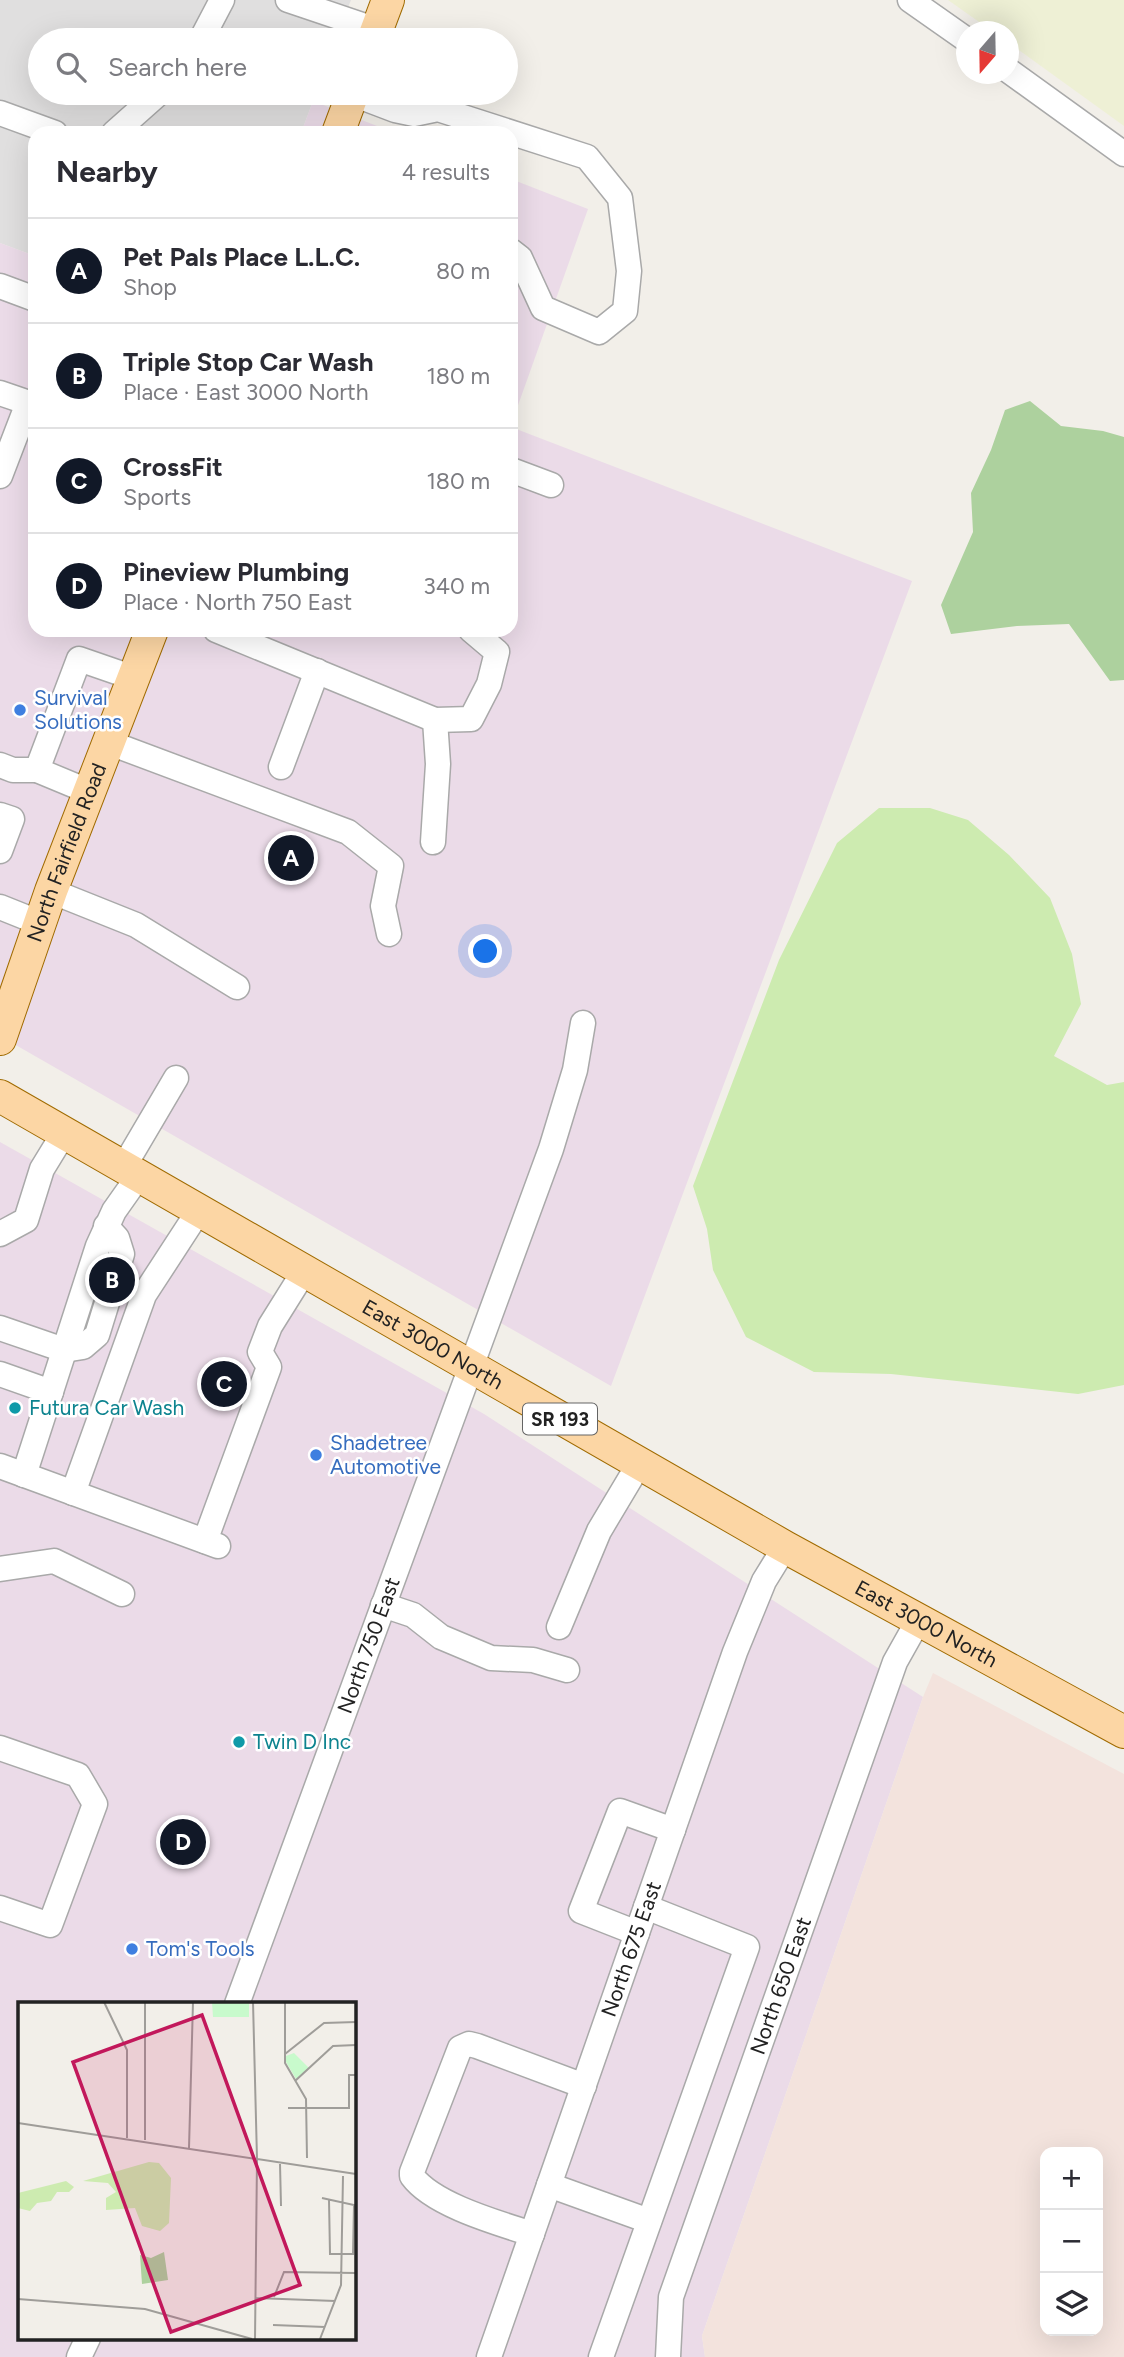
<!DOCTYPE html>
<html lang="en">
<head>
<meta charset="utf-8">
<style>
  body { margin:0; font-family:Figtree,sans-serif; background:#f7f7f7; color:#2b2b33 }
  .controls { position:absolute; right:21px; bottom:21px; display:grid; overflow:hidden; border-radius:14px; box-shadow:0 7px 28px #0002 }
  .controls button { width:63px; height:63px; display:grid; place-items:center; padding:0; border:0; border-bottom:2px solid #e1e1e2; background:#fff; color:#2b2b33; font:35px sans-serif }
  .compass { position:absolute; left:956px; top:21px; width:63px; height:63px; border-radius:50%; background:#fff; box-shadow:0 7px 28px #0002; rotate:200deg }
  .you { position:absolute; left:486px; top:952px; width:24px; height:24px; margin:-18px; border:5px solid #fff; border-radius:50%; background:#1a73e8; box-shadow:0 0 0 10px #1a73e833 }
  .badge { display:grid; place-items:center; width:46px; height:46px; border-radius:50%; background:#111827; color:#fff; font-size:23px; font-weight:700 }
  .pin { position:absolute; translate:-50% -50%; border:4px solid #fff; box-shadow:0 2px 7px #0006 }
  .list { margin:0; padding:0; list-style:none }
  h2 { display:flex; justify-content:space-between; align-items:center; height:91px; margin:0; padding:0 28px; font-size:30px }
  h2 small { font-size:23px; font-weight:400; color:#7c7c81 }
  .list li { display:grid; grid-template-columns:46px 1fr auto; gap:21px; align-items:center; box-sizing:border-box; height:105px; padding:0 28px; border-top:2px solid #e1e1e2 }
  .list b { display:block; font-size:26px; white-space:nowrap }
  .list p { margin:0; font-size:23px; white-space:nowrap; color:#7c7c81 }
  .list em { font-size:23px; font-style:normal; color:#7c7c81 }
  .icon { flex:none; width:38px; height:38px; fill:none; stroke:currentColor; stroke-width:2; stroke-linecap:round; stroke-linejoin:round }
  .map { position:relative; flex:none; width:1124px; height:2357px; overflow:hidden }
  .search { position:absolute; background:#fff; box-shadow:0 7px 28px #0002; left:28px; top:28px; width:490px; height:77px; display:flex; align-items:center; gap:18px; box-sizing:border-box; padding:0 24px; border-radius:38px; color:#7c7c81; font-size:26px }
  .panel { position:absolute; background:#fff; box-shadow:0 7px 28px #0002; left:28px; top:126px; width:490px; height:511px; border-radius:21px }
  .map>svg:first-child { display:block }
  .residential { fill:#e0dfdf }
  .industrial { fill:#ebdbe8; fill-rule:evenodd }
  .military { fill:#f3e3dd; fill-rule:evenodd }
  .farmland { fill:#eef0d5 }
  .grass { fill:#cdebb0 }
  .forest { fill:#add19e }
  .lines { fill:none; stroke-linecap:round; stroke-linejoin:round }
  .minor-casing { stroke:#a9a9a9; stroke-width:27 }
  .major-casing { stroke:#a06b00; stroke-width:34 }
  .minor { stroke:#fff; stroke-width:24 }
  .major { stroke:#fcd6a4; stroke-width:32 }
  .shop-dot { fill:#3f7fe0; stroke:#fff; stroke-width:2.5 }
  .culture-dot { fill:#0f9aa8; stroke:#fff; stroke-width:2.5 }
  .labels { text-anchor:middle; stroke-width:5; stroke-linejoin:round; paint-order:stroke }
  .shield { fill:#fff; stroke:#646464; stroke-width:2 }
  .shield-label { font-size:19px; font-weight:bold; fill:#222 }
  .shop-label { font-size:21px; fill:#366cbe; stroke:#fff; text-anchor:start }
  .street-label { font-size:21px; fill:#222; stroke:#fff }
  .culture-label { font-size:21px; fill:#0d838f; stroke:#fff; text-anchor:start }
  .inset-road { fill:none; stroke:#9f9d99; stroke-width:2 }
  .view { fill:#c2185b; fill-opacity:0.15; stroke:#c2185b; stroke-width:3.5 }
  .inset-edge { fill:none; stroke:#222; stroke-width:3.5 }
</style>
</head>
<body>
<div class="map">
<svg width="1124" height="2357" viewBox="0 0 1124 2357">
  <rect width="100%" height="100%" fill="#f2efe9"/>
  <path class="residential" d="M0 0H351L335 40H40V93H316L301 133H35V256L0 243Z"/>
  <path class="industrial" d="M313 101 395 133H301Z
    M511 179 588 209 511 425Z
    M0 243 35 256V630H511V427L912 581 611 1386 0 1036Z
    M0 1142 484 1414 923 1697 702 2336 705 2357H0ZM19 2004H354V2338H19Z"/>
  <path class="military" d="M933 1673 1124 1774V2357H705L702 2336 923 1697ZM1045 2152H1098V2331H1045Z"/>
  <path class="farmland" d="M948 0H1124V126L1009 43V32L992 31Z"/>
  <path class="grass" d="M879 808H930L968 820 1009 855 1050 898 1072 954 1081 1004 1054 1056 1107 1085 1124 1082V1385L1078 1394 891 1374 814 1372 746 1337 713 1270 707 1229 693 1186 779 960 837 843Z"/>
  <path class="forest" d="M1030 401 1061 426 1103 431 1124 437V680L1110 681 1069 624 1017 626 951 634 941 605 973 532 971 493 991 450 1005 410Z"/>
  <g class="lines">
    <defs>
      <g id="minor">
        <path d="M288 0 377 30"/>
        <path d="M910 0 967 40"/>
        <path d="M201 40 222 0"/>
        <path d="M1009 71 1124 154"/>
        <path d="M353 94 395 110 414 114 438 109 587 157 620 198 629 271 625 311 599 332 543 308 520 258 511 251"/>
        <path d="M0 113 55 133"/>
        <path d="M114 133 159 93"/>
        <path d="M0 286 35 299"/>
        <path d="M0 393 35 405"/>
        <path d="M511 470 551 485"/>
        <path d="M0 476 28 403"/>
        <path d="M216 630 435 720 471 719 489 684 497 652 471 630"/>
        <path d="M110 743 348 832 391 866 383 906 389 934"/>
        <path d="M0 765 13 770H37L90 792"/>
        <path d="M281 767 317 671"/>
        <path d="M37 770 79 659 134 678"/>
        <path d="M0 815 12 819 0 851"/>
        <path d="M433 842 438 764 435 720"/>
        <path d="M51 891 136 925 237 987"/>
        <path d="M0 907 40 923"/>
        <path d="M123 1168 176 1078"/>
        <path d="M0 1234 26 1220 42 1169 64 1133"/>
        <path d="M0 1328 64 1350 83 1347 97 1335 122 1254 117 1238 106 1226"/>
        <path d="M0 1374 51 1392"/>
        <path d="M0 1466 218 1546"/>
        <path d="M24 1475 98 1246 114 1211 138 1177"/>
        <path d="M73 1493 144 1295 198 1212"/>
        <path d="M205 1541 269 1367 260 1352 270 1326 305 1270"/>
        <path d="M0 1569 54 1561 122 1594"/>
        <path d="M383 1605 413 1615 441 1637 491 1658 533 1660 567 1670"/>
        <path d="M559 1627 599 1531 639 1464"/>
        <path d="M0 1748 78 1775 95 1804 50 1925 0 1908"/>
        <path d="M637 1933 581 1911 620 1811 673 1830"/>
        <path id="s1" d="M237 2004 551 1149 575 1070 583 1023"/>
        <path d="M549 2185 649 2221"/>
        <path d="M532 2234C498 2223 433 2205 412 2176V2172L460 2048 469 2044 477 2046 584 2086"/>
        <path d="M79 2357 88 2338"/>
        <path id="s2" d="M489 2357 735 1652 764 1581 785 1547"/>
        <path d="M601 2357 747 1947 646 1907"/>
        <path id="s3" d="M668 2357 671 2297 895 1662 918 1621"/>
      </g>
      <g id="major">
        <path d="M373 40 388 0"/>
        <path d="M338 133 353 93"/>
        <path id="s4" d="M0 1039 51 891 152 630"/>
        <path id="s5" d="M0 1096 785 1547 1124 1732"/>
      </g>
    </defs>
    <use href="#minor" class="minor-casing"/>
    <use href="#major" class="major-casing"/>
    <use href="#minor" class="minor"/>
    <use href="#major" class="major"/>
  </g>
  <g class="shop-dot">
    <circle cx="20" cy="710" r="7"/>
    <circle cx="316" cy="1455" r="7"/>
    <circle cx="132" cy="1949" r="7"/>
  </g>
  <g class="culture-dot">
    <circle cx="15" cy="1408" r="7"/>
    <circle cx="239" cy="1742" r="7"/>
  </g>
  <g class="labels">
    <rect class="shield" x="523" y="1403.5" width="74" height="31" rx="5"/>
    <g class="shield-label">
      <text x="560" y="1426">SR 193</text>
    </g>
    <g class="shop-label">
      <text x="34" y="705">Survival<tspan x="34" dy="24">Solutions</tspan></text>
      <text x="330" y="1450">Shadetree<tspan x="330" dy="24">Automotive</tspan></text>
      <text x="146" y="1956">Tom's Tools</text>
    </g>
    <g class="street-label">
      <text dy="7" stroke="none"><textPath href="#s4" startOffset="198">North Fairfield Road</textPath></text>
      <text dy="7" stroke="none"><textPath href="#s5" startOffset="499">East 3000 North</textPath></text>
      <text dy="7" stroke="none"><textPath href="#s5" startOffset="1066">East 3000 North</textPath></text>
      <text dy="7" stroke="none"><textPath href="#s1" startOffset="382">North 750 East</textPath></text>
      <text dy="7" stroke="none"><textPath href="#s2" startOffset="432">North 675 East</textPath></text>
      <text dy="7" stroke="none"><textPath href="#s3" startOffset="390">North 650 East</textPath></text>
    </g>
    <g class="culture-label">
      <text x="29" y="1415">Futura Car Wash</text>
      <text x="253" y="1749">Twin D Inc</text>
    </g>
  </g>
  <g transform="translate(18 2002)">
    <rect width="338" height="338" fill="#f2efe9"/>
    <path d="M131 160 141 161 153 176 151 221 142 229 124 224 117 206 88 208V196L98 190 90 181 65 179ZM48 179 56 185 51 190H39L33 199 19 201 12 209 0 206V191Z" fill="#cdebb0"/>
    <path d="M146 250 150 278 124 282 122 253 133 256Z" fill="#add19e"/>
    <path d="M194 0H231V15H195ZM276 51 291 66 278 77 268 60V54Z" fill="#c8facc"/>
    <path class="inset-road" d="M86 0 109 48V136M127 0V138M235 0 239 157M267 0V61L288 97 289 156M267 52 306 21 338 20M277 79 315 44 338 43M270 106H331V73H338M0 121 338 172M171 146 175 0M262 162 263 204M304 196 336 203 335 252H312L311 198M256 295 266 270 338 271M238 296 317 299M0 297 127 307 234 337M255 323 307 325M237 337 239 158M302 337 323 283 325 174"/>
    <path class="view" d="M184 13 282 283 153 330 55 60Z"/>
    <rect width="338" height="338" class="inset-edge"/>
  </g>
</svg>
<div class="controls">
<button>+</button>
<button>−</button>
<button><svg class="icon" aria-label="layers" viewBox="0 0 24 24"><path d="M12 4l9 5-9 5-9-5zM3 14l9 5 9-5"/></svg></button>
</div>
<svg class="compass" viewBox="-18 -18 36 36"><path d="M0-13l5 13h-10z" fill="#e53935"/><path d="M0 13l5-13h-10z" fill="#7c7c81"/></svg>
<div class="you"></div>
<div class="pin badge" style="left:291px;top:858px">A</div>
<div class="pin badge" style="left:112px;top:1280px">B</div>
<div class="pin badge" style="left:224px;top:1384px">C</div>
<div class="pin badge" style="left:183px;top:1842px">D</div>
<div class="search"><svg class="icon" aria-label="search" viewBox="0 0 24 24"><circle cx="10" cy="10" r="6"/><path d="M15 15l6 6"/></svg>Search here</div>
<section class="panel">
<h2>Nearby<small>4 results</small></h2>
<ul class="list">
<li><span class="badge">A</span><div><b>Pet Pals Place L.L.C.</b><p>Shop</p></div><em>80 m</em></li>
<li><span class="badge">B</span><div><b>Triple Stop Car Wash</b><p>Place · East 3000 North</p></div><em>180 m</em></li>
<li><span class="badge">C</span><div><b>CrossFit</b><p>Sports</p></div><em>180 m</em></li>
<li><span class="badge">D</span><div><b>Pineview Plumbing</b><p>Place · North 750 East</p></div><em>340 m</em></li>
</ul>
</section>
</div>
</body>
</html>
